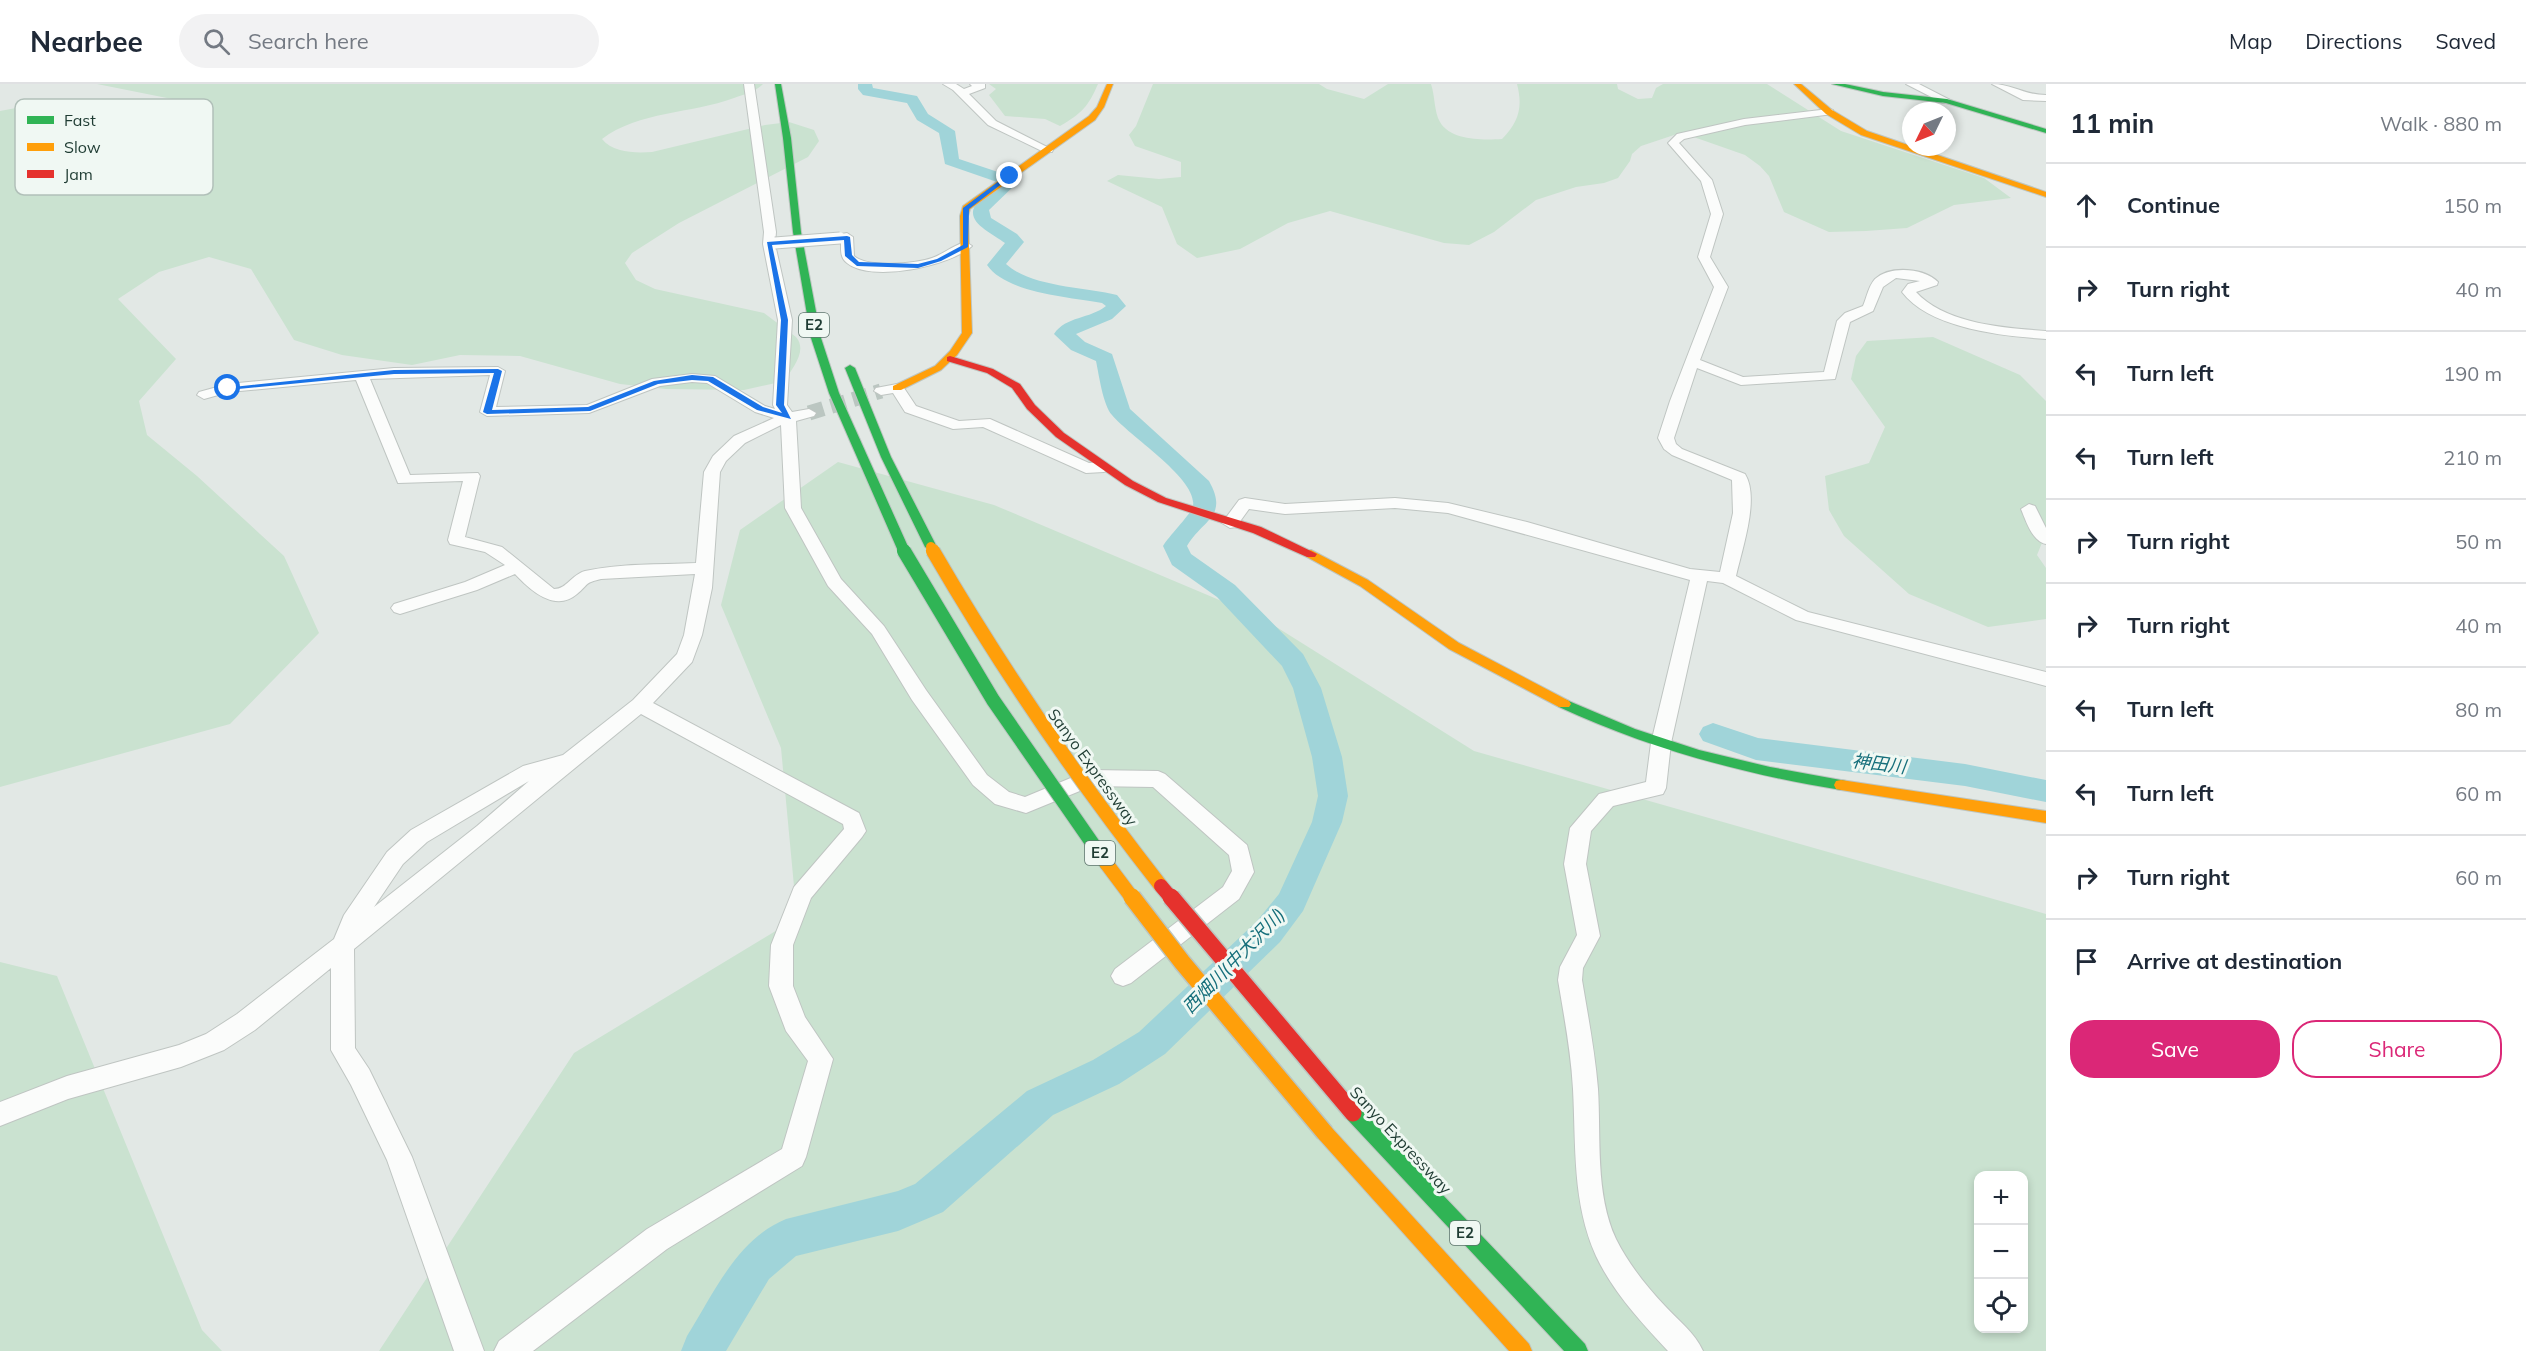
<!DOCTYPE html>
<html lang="en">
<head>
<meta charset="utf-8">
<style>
  body { margin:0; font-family:Mulish,"Noto Sans JP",sans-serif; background:#f2f2f3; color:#1f2937 }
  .controls { position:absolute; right:18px; bottom:18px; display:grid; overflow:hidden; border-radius:12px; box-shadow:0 3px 9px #0003 }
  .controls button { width:54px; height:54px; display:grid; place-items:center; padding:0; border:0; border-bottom:2px solid #e0e1e3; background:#fff; color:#1f2937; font:30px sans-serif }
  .compass { position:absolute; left:1902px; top:18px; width:54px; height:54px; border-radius:50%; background:#fff; box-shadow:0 3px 9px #0003; rotate:227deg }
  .stop { position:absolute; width:18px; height:18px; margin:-14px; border:4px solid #1a73e8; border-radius:50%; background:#fff }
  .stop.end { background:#1a73e8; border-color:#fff; box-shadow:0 2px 6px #0008 }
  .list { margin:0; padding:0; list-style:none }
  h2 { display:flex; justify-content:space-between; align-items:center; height:78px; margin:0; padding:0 24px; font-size:26px }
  h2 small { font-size:20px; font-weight:400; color:#747a83 }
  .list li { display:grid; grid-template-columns:39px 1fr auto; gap:18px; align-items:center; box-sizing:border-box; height:84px; padding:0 24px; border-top:2px solid #e0e1e3 }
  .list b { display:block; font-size:22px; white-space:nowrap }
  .list em { font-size:20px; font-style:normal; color:#747a83 }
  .actions { display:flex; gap:12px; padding:18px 24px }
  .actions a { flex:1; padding:14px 0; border:2px solid #db2777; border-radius:24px; text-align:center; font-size:21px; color:#db2777 }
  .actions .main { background:#db2777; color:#fff }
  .icon { flex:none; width:33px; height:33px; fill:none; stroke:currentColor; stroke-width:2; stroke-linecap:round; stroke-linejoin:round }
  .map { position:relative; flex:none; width:2046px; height:1267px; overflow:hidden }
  header { display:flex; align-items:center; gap:36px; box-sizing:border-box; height:84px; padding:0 30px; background:#fff; border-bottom:2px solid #e0e1e3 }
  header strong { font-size:28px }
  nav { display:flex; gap:33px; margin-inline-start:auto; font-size:21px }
  .search { width:420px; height:54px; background:#f2f2f3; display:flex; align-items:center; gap:15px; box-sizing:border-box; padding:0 21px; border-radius:33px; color:#747a83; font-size:22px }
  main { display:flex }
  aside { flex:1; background:#fff }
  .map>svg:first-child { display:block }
  .green { fill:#cae2d0; fill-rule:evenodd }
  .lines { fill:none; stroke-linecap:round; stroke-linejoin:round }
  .river { fill:#a0d4d9; fill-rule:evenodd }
  .street-tunnel { stroke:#bbc6c1; stroke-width:15; stroke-dasharray:15 8; stroke-linecap:butt }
  .street-casing { stroke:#bfc5c2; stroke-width:2 }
  .fast-casing { stroke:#bec6c2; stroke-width:2 }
  .slow-casing { stroke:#bec6c2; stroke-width:2 }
  .jam-casing { stroke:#bec6c2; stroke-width:2 }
  .street { fill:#fbfcfb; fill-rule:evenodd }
  .fast { fill:#30b455; fill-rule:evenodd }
  .slow { fill:#ff9f0a; fill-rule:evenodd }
  .jam { fill:#e5322d; fill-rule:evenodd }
  .street-bridge-casing { stroke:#bfc5c2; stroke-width:13; stroke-linecap:butt }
  .fast-bridge-casing { stroke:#bbc5c1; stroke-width:16; stroke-linecap:butt }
  .slow-bridge-far2-casing { stroke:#bbc5c1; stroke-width:13; stroke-linecap:butt }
  .slow-bridge-far1-casing { stroke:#bbc5c1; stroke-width:16; stroke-linecap:butt }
  .slow-bridge-casing { stroke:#bbc5c1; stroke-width:20; stroke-linecap:butt }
  .jam-bridge-far1-casing { stroke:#bbc5c1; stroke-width:16; stroke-linecap:butt }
  .jam-bridge-casing { stroke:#bbc5c1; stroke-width:20; stroke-linecap:butt }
  .street-bridge { stroke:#fbfcfb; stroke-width:11 }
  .fast-bridge { stroke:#30b455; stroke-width:14 }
  .slow-bridge-far2 { stroke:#ff9f0a; stroke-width:10 }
  .slow-bridge-far1 { stroke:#ff9f0a; stroke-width:14 }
  .slow-bridge { stroke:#ff9f0a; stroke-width:17 }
  .jam-bridge-far1 { stroke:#e5322d; stroke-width:14 }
  .jam-bridge { stroke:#e5322d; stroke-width:17 }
  .route { fill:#1a73e8 }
  .labels { text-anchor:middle; stroke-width:6; stroke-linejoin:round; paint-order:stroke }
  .shield { fill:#f0f8f3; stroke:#5e746d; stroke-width:1.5 }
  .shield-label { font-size:15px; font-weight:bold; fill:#1f3c33 }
  .street-label { font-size:16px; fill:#1f3c33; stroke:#f0f8f3 }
  .water-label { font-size:18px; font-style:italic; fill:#166f7b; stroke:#f0f8f3 }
  .key { fill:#f0f8f3; stroke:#b1c0b9; stroke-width:1.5 }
  .key-label { font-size:16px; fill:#1f3c33 }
</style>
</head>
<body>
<header>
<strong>Nearbee</strong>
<div class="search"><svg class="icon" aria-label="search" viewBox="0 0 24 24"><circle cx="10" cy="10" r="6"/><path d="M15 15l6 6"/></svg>Search here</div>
<nav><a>Map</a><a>Directions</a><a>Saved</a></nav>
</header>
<main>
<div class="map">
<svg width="2046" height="1267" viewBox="0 0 2046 1267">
  <rect width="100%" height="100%" fill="#e2e8e5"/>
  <path class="green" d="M97 0H763C755 8 745 10 734 14 691 30 639 27 602 55 613 69 635 69 652 68L765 41 789 38 814 46 819 57 808 73 679 139 632 169 625 179 636 196 655 205 764 229 796 253C808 267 792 284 785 297L744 306 666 305 620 300 520 272 460 271 412 281 342 271 294 256 251 185 209 173 159 188 118 215 176 275 139 317 147 351 197 392 284 472 319 549 230 640 0 703V27L16 24 93 34 102 42 168 48 202 36 172 15Z
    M989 0H1098C1088 23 1082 29 1060 42L1045 35 1005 32 989 11 996 5Z
    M1153 0H1319L1327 5 1364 15 1388 0H1431C1435 11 1434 28 1440 38 1451 57 1483 56 1502 55 1519 38 1523 23 1517 0H1617L1618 5 1638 15 1652 14 1656 4 1663 0H1767L1841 47 1984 94 2011 114 1954 121 1907 144 1866 147 1829 148 1784 128 1769 92 1760 82 1745 71 1688 51 1677 50 1641 62 1632 70 1630 77 1618 94 1604 99 1576 103 1536 116 1494 148 1469 161 1444 159 1330 127 1288 139 1240 165 1197 174 1177 160 1162 123 1107 97 1118 91 1159 95 1181 93V78L1135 62 1129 51 1136 42Z
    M1933 253 2020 291 2046 317V449L2037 471 2046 484V535L1988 543 1909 510 1844 452 1829 426 1825 392 1869 379 1885 343 1851 295 1856 272 1867 257Z
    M838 378 994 421 1262 534 1474 667 2046 830V1267H379L574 969 797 834 781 664 721 521 740 446ZM1978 1092H2024V1244H1978Z
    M0 878 57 892 202 1246 222 1267H0Z"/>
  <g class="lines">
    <path class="river" d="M858 0H872L873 4 917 12 928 30 955 47 959 75 1016 94 1018 98 989 126 991 134 1017 150 1024 158 1006 180C1031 203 1084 203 1117 211L1126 222 1112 235 1076 250 1085 258 1112 270 1130 325 1209 397C1229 433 1203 435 1187 462L1191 470 1235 501 1303 570 1321 604 1342 673 1348 712 1342 738 1303 827 1280 858 1165 970 1119 1000 1053 1031 943 1128 898 1147 796 1172 769 1195 726 1267H681L687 1252C714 1209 737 1155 786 1135L898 1107 915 1100 1027 1007 1093 976 1139 948 1256 838 1279 810 1312 738 1318 712 1312 673 1293 604 1282 582 1217 513 1172 481 1163 462C1169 452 1192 429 1193 422 1198 395 1129 352 1112 331 1103 321 1099 291 1096 277L1071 266 1054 250C1066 232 1090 235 1106 222L1102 219C1070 213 1006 209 987 181L1005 159C990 148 958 135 981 115 987 109 994 105 1000 99L945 80 939 49 917 36 907 19 863 11 858 5Z
      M1713 639 1758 654 1965 680 2046 696V718L1965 702 1756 676 1703 657 1699 650 1703 643Z"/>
    <path class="street-tunnel" d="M809 329 881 307"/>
    <defs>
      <path id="street" d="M744 0H754L776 148 775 160 792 236 787 321 792 328 809 325 816 329 814 332 796 337 801 424 841 495 884 542 926 606 987 691 1009 708 1025 713 1090 686 1158 687 1165 690 1247 761 1254 788 1239 815 1131 899 1123 902 1115 899 1111 892 1115 885 1223 803 1232 787 1229 771 1153 703 1092 702 1026 729 995 720 973 701 912 616 872 550 828 502 785 424 781 341 745 359 726 377 720 388 712 504 702 551 692 578 653 619 859 729 866 747 862 753 811 814 793 861V902L805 933 833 975 806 1073 802 1082 667 1165 533 1267H494L499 1257 647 1145 782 1065 808 977 786 947 769 902 771 861 794 803 844 745 843 740 641 630 354 865 355 964 369 985 412 1073 484 1267H454L387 1076 351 1001 331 966V884L255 946 224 966 181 983 68 1015 0 1042V1018L67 992 179 961 206 950 237 930 334 855 344 831 387 768 411 746 523 682 563 671 633 616 677 570 684 551 695 490 601 495C584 499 589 500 577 510 555 529 530 506 515 490L477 506 400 530 394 528 391 524 394 520 465 498 505 481 485 468 450 460 448 456 463 397 398 399 356 296 229 308 204 315 197 311 199 308 228 300 394 284 498 283 505 287 496 323 587 321 652 295 692 290 715 292 765 322 775 325 773 321 778 236 763 160 764 148ZM490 291 480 328 487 332 589 329 660 302 692 298 707 299 755 328 774 334 734 352 713 372 704 388 696 479C660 481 620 479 585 487 571 491 567 505 554 505L502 463 465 453 480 392 478 389 410 391 370 295ZM529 697 477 742 374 823 403 780 427 758Z
        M943 0H956L964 5 972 2 970 0H985V4L969 10 996 37 1053 66 1052 68H1044L988 41 953 6Z
        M1906 0H1919L1952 17 1943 19Z
        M1992 0C2013 0 2023 11 2046 11V17L2023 16Z
        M1829 25 1833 26V30L1745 41 1684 55 1679 59 1712 96 1723 130 1710 173 1728 203 1700 276 1743 293 1824 288 1837 237 1845 229 1863 222C1867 213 1868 203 1875 195 1890 181 1925 184 1938 198L1937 201 1916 208C1945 240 2005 244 2046 247V255C2003 252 1930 245 1902 208L1908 200 1920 197 1896 194 1883 203 1873 227 1850 238 1835 295 1741 301 1697 284 1674 354 1676 360 1682 365 1745 390C1760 414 1742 465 1736 492L1808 528 2046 588V602L1796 536 1723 499 1707 497 1671 659 1666 704 1663 710 1613 722 1591 747 1586 780 1600 852 1583 884 1582 896C1588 932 1595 968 1598 1005 1601 1053 1595 1110 1616 1155 1628 1179 1646 1202 1665 1222 1678 1236 1695 1249 1703 1267H1668C1641 1238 1613 1208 1596 1172 1572 1119 1576 1062 1573 1005 1571 968 1564 932 1558 896L1560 883 1577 851 1564 780 1570 744 1599 710 1646 698 1651 659 1690 496 1448 429 1395 424 1285 430 1249 425 1236 443 1230 444 1222 439 1239 416 1245 414 1285 420 1395 414 1448 419 1527 438 1690 485 1720 488 1733 429 1732 396 1672 371 1664 365 1658 354 1670 317 1714 203 1698 173 1711 130 1701 97 1668 59 1677 50 1744 35Z
        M847 149 853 153 854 172C867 184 915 180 932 174 943 170 951 163 962 159L966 158 972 162C951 182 871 199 847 179 840 174 841 165 841 158L834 154 836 151Z
        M897 300 902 301 916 322 959 337 990 335 1089 379 1104 378 1112 383 1104 388 1086 389 983 343 953 345 905 328 893 309 881 311 874 307 876 304Z
        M2029 420 2035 422 2046 444V460C2032 457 2026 437 2021 425Z"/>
      <path id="fast" d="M775 0H781L791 54 801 148 821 254 839 309 910 467 908 470H900L898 467 829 309 811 254 793 148 783 54Z
        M1832 0H1845L1883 8 1947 15 2046 45V49L1946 19 1883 12Z
        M850 281 855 284 891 373 937 463 935 466 931 467 925 463 881 373 845 284Z
        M1564 615 1635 645 1699 666 1770 683 1841 696 1846 697 1848 701 1846 705 1841 706C1743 690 1650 665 1559 623L1557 620Z
        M1353 1021 1359 1023 1585 1260 1588 1267H1564L1347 1035 1344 1029 1347 1023Z"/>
      <path id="slow" d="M1107 0H1113L1104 23 1095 36 970 125 968 132 972 249 957 271 941 286 901 306H893V302L935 282 950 267 962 249 960 132 963 122 1089 32 1097 23Z
        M1794 0H1801L1832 26 1867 47 2046 108V113L1861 51 1826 30Z
        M1311 466 1368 496 1459 559 1569 617 1571 620 1569 623H1559L1449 565 1360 502 1307 473 1305 470 1307 467Z
        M1841 696 2046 727V739L1841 706 1836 705 1834 701 1836 697Z
        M1325 1041 1331 1043 1529 1260 1532 1267H1509L1319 1055 1316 1049 1319 1043Z"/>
      <path id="jam" d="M950 272 993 285 1020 300 1035 321 1064 349 1133 397 1166 414 1261 443 1317 470 1315 473H1307L1253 449 1158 418 1125 401 1056 353 1027 325 1012 304 987 289 947 277V273Z"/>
    </defs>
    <use href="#street" class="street-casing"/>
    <use href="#fast" class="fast-casing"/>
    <use href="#slow" class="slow-casing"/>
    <use href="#jam" class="jam-casing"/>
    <use href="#street" class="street"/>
    <use href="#fast" class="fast"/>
    <use href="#slow" class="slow"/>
    <use href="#jam" class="jam"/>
    <defs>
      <path id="street-bridge" d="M775 159 840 154"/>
      <path id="fast-bridge" d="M904 467 993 616 1106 779"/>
      <path id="slow-bridge-far2" d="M931 463 934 468"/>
      <path id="slow-bridge-far1" d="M933 467C1001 584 1077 695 1161 802
        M1106 779 1133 815"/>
      <path id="slow-bridge" d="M1132 813 1182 878 1325 1049"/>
      <path id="jam-bridge-far1" d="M1161 802 1172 815"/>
      <path id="jam-bridge" d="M1171 813 1353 1029"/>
    </defs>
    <use href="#street-bridge" class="street-bridge-casing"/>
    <use href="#fast-bridge" class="fast-bridge-casing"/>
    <use href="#slow-bridge-far2" class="slow-bridge-far2-casing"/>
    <use href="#slow-bridge-far1" class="slow-bridge-far1-casing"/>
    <use href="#slow-bridge" class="slow-bridge-casing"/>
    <use href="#jam-bridge-far1" class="jam-bridge-far1-casing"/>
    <use href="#jam-bridge" class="jam-bridge-casing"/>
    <use href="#street-bridge" class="street-bridge"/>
    <use href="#fast-bridge" class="fast-bridge"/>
    <use href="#slow-bridge-far2" class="slow-bridge-far2"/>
    <use href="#slow-bridge-far1" class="slow-bridge-far1"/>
    <use href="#slow-bridge" class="slow-bridge"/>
    <use href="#jam-bridge-far1" class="jam-bridge-far1"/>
    <use href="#jam-bridge" class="jam-bridge"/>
  </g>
  <path class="route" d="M1007 91 1012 92 969 125 968 163 941 177 918 184 857 182 845 172 844 156 772 161 788 236 784 321 791 335 757 326 708 297 692 296 658 300 590 327 487 330 483 328 494 289 394 290 228 306 224 304 394 286 498 285 502 287 492 326 588 323 654 297 692 291 713 293 763 323 782 329 776 321 781 236 767 158 847 152 850 153 852 171 859 178 918 180 937 175 963 161V124Z"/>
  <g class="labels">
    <g class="shield">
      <rect x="799" y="229" width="30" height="24" rx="4.5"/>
      <rect x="1085" y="757" width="30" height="24" rx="4.5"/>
      <rect x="1450" y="1137" width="30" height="24" rx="4.5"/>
    </g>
    <g class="shield-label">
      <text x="814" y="246">E2</text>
      <text x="1100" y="774">E2</text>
      <text x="1465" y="1154">E2</text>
    </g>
    <g class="street-label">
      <text transform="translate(1093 683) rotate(54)" y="6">Sanyo Expressway</text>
      <text transform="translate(1401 1056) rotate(47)" y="6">Sanyo Expressway</text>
    </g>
    <g class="water-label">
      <text transform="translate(1879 680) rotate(7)" y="6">神田川</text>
      <text transform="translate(1234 877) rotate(-46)" y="6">西畑川(中大沢川)</text>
    </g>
  </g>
  <rect x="15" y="15" width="198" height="96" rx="9" class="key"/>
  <rect x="27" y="32" width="27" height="8" fill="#30b455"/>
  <rect x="27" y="59" width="27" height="8" fill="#ff9f0a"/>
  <rect x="27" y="86" width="27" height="8" fill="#e5322d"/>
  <g class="key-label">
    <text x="64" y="42">Fast</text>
    <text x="64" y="69">Slow</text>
    <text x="64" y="96">Jam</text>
  </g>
</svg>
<div class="controls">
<button>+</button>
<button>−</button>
<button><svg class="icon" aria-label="locate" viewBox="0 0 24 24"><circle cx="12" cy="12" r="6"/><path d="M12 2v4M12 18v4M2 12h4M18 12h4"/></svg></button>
</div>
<svg class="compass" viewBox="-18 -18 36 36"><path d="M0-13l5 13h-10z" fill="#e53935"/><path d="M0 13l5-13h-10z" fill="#747a83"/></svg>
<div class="stop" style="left:228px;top:304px"></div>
<div class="stop end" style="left:1010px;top:92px"></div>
</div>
<aside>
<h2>11 min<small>Walk · 880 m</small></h2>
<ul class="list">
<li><svg class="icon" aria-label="ahead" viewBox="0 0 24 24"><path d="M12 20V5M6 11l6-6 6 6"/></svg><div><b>Continue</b></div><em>150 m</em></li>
<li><svg class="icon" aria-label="right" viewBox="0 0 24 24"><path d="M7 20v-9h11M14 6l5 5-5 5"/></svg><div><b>Turn right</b></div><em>40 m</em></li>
<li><svg class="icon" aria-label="left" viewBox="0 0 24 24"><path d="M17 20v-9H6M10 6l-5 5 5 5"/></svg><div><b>Turn left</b></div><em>190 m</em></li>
<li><svg class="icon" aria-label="left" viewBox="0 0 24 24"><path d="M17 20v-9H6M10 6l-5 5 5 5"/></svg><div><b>Turn left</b></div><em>210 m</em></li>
<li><svg class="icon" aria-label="right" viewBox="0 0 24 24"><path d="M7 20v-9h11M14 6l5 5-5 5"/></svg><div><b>Turn right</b></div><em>50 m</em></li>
<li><svg class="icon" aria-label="right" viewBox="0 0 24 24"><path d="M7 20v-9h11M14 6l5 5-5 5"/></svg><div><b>Turn right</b></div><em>40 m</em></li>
<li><svg class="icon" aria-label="left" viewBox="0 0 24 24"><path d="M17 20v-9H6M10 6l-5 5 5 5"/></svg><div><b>Turn left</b></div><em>80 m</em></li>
<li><svg class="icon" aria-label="left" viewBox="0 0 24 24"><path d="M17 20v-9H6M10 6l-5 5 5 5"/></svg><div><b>Turn left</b></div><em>60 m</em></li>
<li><svg class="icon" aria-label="right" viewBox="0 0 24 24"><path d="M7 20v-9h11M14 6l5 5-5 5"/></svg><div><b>Turn right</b></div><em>60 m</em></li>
<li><svg class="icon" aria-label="arrive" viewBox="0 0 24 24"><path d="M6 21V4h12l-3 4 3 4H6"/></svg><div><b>Arrive at destination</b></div></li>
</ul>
<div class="actions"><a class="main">Save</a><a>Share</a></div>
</aside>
</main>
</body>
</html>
